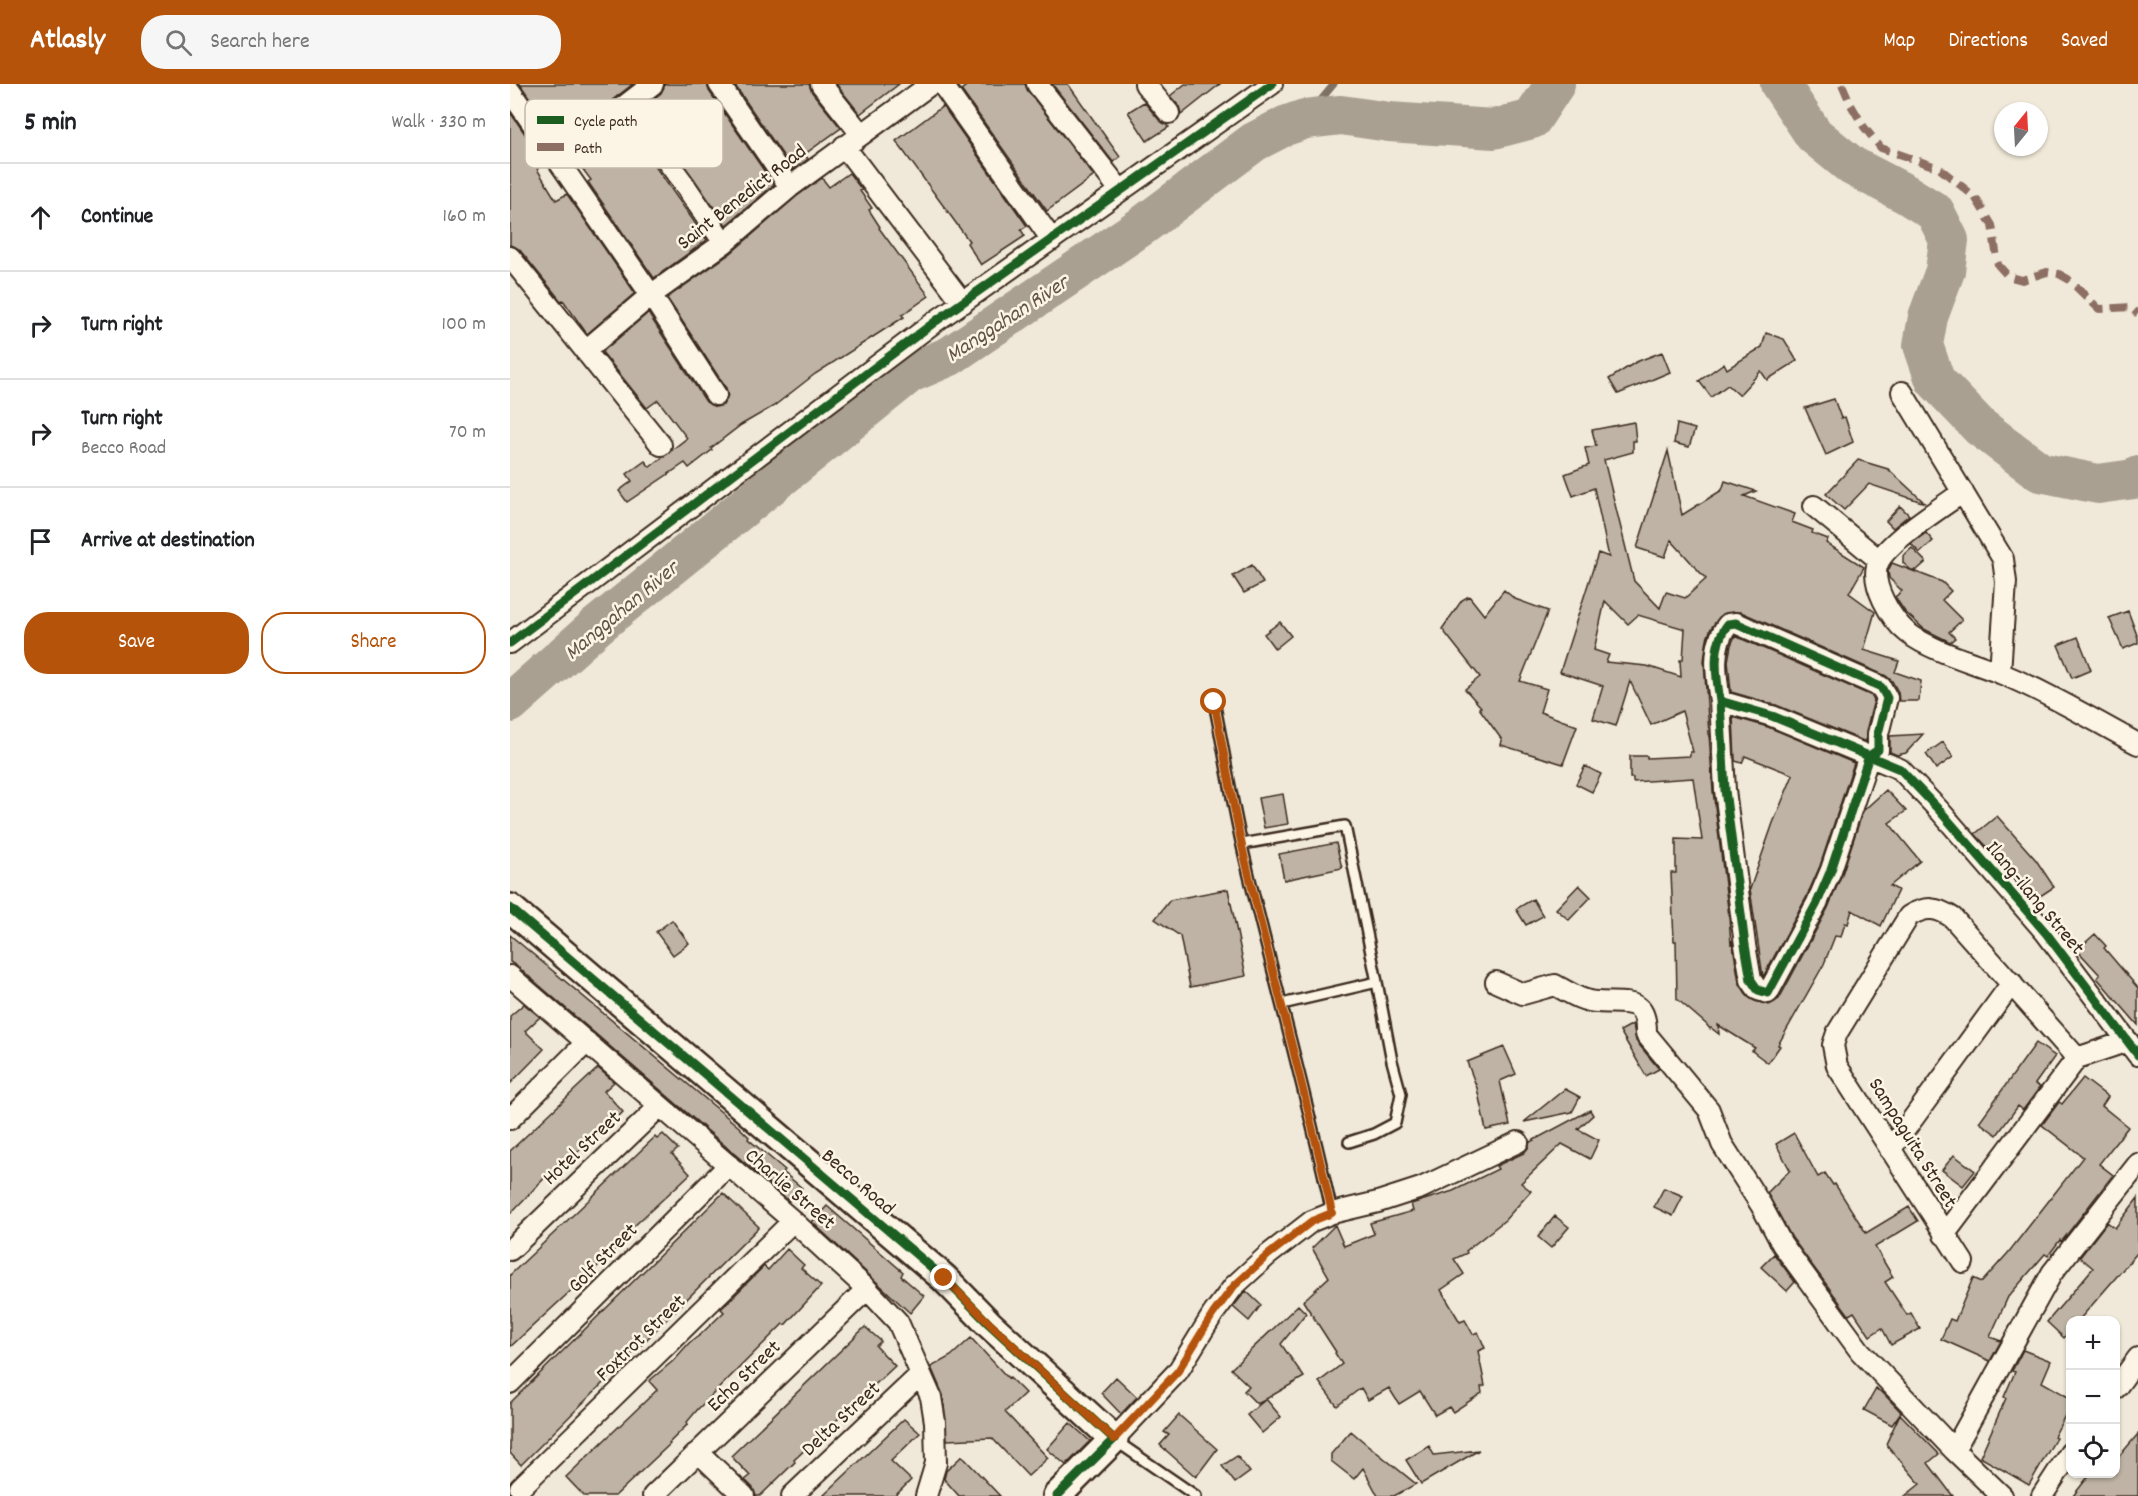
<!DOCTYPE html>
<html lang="en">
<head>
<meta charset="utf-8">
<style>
  body { margin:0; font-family:Dekko,sans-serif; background:#f6f6f6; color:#202124 }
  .controls { position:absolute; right:18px; bottom:18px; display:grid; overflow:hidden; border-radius:12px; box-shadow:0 2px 4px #0004 }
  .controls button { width:54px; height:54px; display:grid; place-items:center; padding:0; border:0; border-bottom:2px solid #e0e0e0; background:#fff; color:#202124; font:30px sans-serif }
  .compass { position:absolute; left:1484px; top:18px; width:54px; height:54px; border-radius:50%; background:#fff; box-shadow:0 2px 4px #0004; rotate:18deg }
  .stop { position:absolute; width:18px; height:18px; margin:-14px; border:4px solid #b45309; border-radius:50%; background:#fff }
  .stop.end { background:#b45309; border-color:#fff; box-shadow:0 2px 6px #0008 }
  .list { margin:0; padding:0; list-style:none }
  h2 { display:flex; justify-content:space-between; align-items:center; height:78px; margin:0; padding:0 24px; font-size:26px }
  h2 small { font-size:20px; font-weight:400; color:#757577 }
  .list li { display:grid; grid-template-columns:39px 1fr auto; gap:18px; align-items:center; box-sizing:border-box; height:108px; padding:0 24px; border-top:2px solid #e0e0e0 }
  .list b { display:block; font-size:22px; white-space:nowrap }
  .list p { margin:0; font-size:20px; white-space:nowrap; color:#757577 }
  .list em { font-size:20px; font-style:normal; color:#757577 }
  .actions { display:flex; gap:12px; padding:18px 24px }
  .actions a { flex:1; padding:14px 0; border:2px solid #b45309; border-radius:24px; text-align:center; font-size:21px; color:#b45309 }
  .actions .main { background:#b45309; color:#fff }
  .icon { flex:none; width:33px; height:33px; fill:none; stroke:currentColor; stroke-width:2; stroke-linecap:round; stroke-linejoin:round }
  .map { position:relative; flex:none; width:1628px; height:1412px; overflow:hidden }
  header { display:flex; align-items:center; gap:36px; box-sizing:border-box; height:84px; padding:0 30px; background:#b45309; color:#fff }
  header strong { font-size:28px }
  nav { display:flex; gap:33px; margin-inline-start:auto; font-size:21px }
  .search { width:420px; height:54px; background:#f6f6f6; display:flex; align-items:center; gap:15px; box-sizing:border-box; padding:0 21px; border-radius:24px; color:#757577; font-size:22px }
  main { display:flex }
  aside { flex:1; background:#fff }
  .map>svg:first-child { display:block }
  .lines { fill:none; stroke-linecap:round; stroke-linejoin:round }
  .stream { stroke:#7e7163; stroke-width:7 }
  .river { stroke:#aaa091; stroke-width:40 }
  .building { fill:#beb3a4; stroke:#3b2a1e; stroke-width:1.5; fill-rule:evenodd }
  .lane-casing { stroke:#3b2a1e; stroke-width:14 }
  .street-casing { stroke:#3b2a1e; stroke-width:24 }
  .secondary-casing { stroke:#3b2a1e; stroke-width:32 }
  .lane { stroke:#fcf5e5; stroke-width:9 }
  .street { stroke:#fcf5e5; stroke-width:20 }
  .secondary { stroke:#fcf5e5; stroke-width:27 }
  .quiet { stroke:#8d6e63; stroke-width:8; stroke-dasharray:15 8; stroke-linecap:butt }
  .cycleway-casing { stroke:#fcf5e5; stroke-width:13 }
  .cycleway { stroke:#1b5e20; stroke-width:9 }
  .route { stroke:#b45309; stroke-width:8 }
  .labels { text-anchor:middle; stroke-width:5; stroke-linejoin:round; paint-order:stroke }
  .street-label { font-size:21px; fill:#3b2a1e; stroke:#fcf5e5 }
  .water-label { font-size:22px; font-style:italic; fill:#625346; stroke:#fcf5e5 }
  .key { fill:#fcf5e5; stroke:#c2b8a9; stroke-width:1.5 }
  .key-label { font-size:16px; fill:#3b2a1e }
</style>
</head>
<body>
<header>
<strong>Atlasly</strong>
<div class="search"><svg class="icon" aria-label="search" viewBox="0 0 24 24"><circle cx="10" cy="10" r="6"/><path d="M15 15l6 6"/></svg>Search here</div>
<nav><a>Map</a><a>Directions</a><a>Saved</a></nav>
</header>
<main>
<aside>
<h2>5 min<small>Walk · 330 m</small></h2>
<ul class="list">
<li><svg class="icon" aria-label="ahead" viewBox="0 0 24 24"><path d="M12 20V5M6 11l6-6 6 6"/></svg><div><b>Continue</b></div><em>160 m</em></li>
<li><svg class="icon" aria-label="right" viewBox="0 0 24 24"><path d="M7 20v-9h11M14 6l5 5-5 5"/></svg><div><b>Turn right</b></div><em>100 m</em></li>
<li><svg class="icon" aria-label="right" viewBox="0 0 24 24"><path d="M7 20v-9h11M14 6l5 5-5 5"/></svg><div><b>Turn right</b><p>Becco Road</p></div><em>70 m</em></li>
<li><svg class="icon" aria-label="arrive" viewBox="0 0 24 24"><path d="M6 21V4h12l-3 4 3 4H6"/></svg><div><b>Arrive at destination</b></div></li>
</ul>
<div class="actions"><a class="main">Save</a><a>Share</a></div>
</aside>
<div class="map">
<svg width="1628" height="1412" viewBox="0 0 1628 1412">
  <rect width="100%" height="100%" fill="#f0e9d9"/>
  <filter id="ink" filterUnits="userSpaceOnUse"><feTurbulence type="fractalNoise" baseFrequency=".0167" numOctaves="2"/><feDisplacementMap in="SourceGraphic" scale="12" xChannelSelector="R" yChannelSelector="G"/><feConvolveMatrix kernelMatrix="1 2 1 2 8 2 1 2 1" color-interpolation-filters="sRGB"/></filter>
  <g filter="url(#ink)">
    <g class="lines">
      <path class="stream" d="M795 35 824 0"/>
      <path class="river" d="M1270 0 1304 51 1342 82 1396 110 1425 128 1439 156 1435 187 1418 233 1413 261 1425 296 1470 343 1530 388 1588 400 1624 395 1628 392
        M0 619 87 542 400 289 440 272 632 142 744 58 775 42 795 35 831 31 879 38 984 45 1022 35 1045 0"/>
    </g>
    <path class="building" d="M10 0H123L49 57Z
      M155 0H197L199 7 264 101 216 141 133 23 151 9Z
      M224 0H299L302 8 331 44 295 70 298 75 283 86Z
      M326 0H389L350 30Z
      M459 0H515L518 7 584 92 537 127 451 6Z
      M542 0H558L610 73 603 78Z
      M675 0H710L671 31 669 22 660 12Z
      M634 18 650 37 659 43 637 57 618 28Z
      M433 22 517 142 511 146 515 152 471 181 457 159 459 157 386 57Z
      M0 28 35 79 27 85 46 116 57 110 125 209 77 250 53 216 51 217 9 165 0 161Z
      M114 38 197 156 144 194 78 98 81 96 65 75Z
      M339 89 352 106 350 107 362 124 359 126 370 143 369 144 419 212 392 231 394 233 305 290 264 322 231 341 201 364 202 366 179 384 175 379 117 418 109 407 122 397 117 390 135 377 140 383 177 354 148 316 137 324 92 268 138 229 196 318 206 323 213 321 218 311 216 304 157 214 221 169 287 112 312 94 319 103Z
      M1256 249 1274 255 1287 277 1257 296 1251 287 1229 311 1218 301 1201 313 1189 297 1214 279 1217 285 1252 263Z
      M1152 268 1160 288 1108 310 1099 295 1126 278Z
      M1324 315 1331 334 1335 333 1343 358 1316 371 1295 324Z
      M1124 338 1126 357H1123V368L1094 376 1124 497 1150 524 1156 508 1175 514 1196 495 1161 456 1155 473 1127 464 1158 367 1172 431 1212 406 1215 397 1246 407 1234 412 1285 430 1282 438 1303 446 1302 449 1318 455 1316 459 1354 483 1339 509 1365 528 1354 566 1389 577 1385 588 1411 597 1409 617H1389L1388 608 1382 597 1376 592 1231 528 1212 530 1201 544 1197 555 1194 577 1203 707 1219 832 1221 861 1222 856 1229 898 1238 913 1245 917 1259 921 1269 915 1318 824 1332 790 1353 727 1376 706 1396 727 1379 739 1410 777 1380 802 1388 806 1371 842 1342 826 1338 840 1335 839 1331 853 1325 852 1314 880 1268 961 1270 962 1258 979 1242 967 1245 964 1208 941 1209 950 1201 944 1200 945 1196 940 1167 915 1166 857H1164L1161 789H1166V755L1192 756 1183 694 1123 698V694H1120V672H1137V674L1180 672V668H1183L1172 627 1141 641 1120 597 1106 642 1083 635 1093 602 1050 588 1088 469 1099 473 1084 404 1063 412 1055 390 1079 381 1075 364 1086 362 1082 346ZM1095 517 1118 540 1128 531 1175 545 1173 576H1170L1171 593 1137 582 1096 578 1099 571 1084 566Z
      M1167 340 1185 345 1179 363 1164 359Z
      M1348 376 1378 385 1415 419 1359 400 1334 426 1316 410Z
      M1390 422 1399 431 1383 444 1376 437Z
      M1416 449 1423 457 1410 469 1401 460Z
      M1402 464 1416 478 1407 486H1401L1393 479V472Z
      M1382 479 1432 498 1441 507 1432 516 1452 536 1439 548 1445 554 1440 558 1414 545 1395 528 1385 513 1392 507 1379 494 1378 487Z
      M742 481 753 499 734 509 723 492Z
      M994 506 1005 515 1038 527 1010 597 1037 605 1030 628 1067 642 1053 680 991 661 992 656 969 624 971 623 955 605 970 593 932 545 952 516 959 512 974 531Z
      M1618 527 1628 554V559L1613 565 1599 534Z
      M770 538 781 552 765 565 754 550Z
      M1225 552 1362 612 1364 616 1356 647V658L1266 621 1221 608 1218 577 1221 561Z
      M1568 553 1581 586 1562 594 1548 561Z
      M1223 633 1258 643 1344 679 1310 782 1296 814 1253 893 1240 805 1263 739 1283 691 1235 672 1232 679 1225 677Z
      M1413 650 1396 669 1387 671 1380 668V652Z
      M1433 658 1443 673 1426 685 1416 670Z
      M1075 682 1091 690 1082 708 1066 700Z
      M773 710 778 740 754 744 748 714Z
      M1487 732 1526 776 1544 803 1524 816 1497 786 1486 769 1484 770 1465 750Z
      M826 759 832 784 774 796 769 770Z
      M1069 801 1081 813 1059 836 1046 825Z
      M718 805 736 892 680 903 670 852 645 835 660 816Z
      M1023 815 1033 832 1016 841 1006 825Z
      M162 836 179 859 163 871 146 848Z
      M1585 850 1596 862 1594 864 1628 904V941L1587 894 1590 891 1567 866Z
      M0 851 229 1043 239 1053 238 1055 275 1086 273 1088 292 1104 279 1117 8 883 0 878Z
      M14 920 30 933 15 947 34 965 0 1000V932Z
      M1123 940 1126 957 1149 985 1136 992 1110 947Z
      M1526 959 1545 972 1525 1000 1530 1003 1513 1026 1508 1022 1487 1051 1469 1038Z
      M994 963 1006 990 990 997 1000 1041 976 1046 967 1004 957 978Z
      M88 984 104 998 94 1007 113 1028 93 1048 91 1046 53 1082 50 1078 0 1130V1067Z
      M1573 994 1598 1013 1592 1022 1618 1043 1589 1080 1603 1091 1552 1157 1550 1156 1538 1172 1535 1170 1498 1213 1480 1253 1491 1257 1480 1277 1431 1255 1440 1235 1445 1237 1463 1194 1472 1198 1498 1169 1573 1073 1532 1041 1549 1018 1552 1020Z
      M1055 1005 1070 1013 1062 1028 1014 1038Z
      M1080 1026 1083 1031 1068 1045 1089 1056 1080 1075 1052 1060 1011 1099 1021 1107 995 1136 956 1167 957 1169 944 1175 954 1190 931 1206 950 1238 955 1236 963 1250 968 1248 975 1264 968 1267 975 1302 971 1303 972 1309 943 1328 939 1323 925 1331 910 1307 889 1320 879 1304 858 1316 851 1304 827 1322 809 1298 832 1280 825 1269 826 1268 793 1217 819 1193 802 1164 825 1141 834 1162 864 1150 860 1139 903 1127 901 1120 943 1107 988 1085 986 1082 1014 1069 1018 1064 1020 1058Z
      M1284 1049 1308 1093 1315 1089 1323 1101 1325 1100 1356 1149 1399 1123 1408 1137 1365 1163 1383 1193 1375 1198 1397 1231 1401 1229 1410 1245 1381 1261 1372 1244 1360 1252 1344 1228 1339 1231 1282 1154 1257 1109 1280 1086 1266 1060Z
      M153 1050 168 1065 162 1070 180 1090 109 1156 111 1159 91 1179 0 1263V1191L145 1053 147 1055Z
      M1444 1071 1465 1087 1453 1102 1432 1086Z
      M1154 1104 1173 1112 1163 1132 1144 1123Z
      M213 1109 249 1143 11 1381 0 1369V1319Z
      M1628 1114V1168L1569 1236H1560V1246L1554 1254 1537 1238 1583 1184 1570 1173 1597 1138 1605 1144Z
      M317 1122 393 1188 391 1192 414 1212 400 1229 302 1138Z
      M1045 1132 1059 1143 1041 1164 1028 1153Z
      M277 1165 294 1181 291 1184 311 1202 275 1241 273 1240 188 1325 177 1338 178 1340 159 1359 160 1360 105 1412H74L56 1393 147 1306 139 1297 163 1277 179 1259 190 1251 214 1228 211 1225 254 1182 258 1186Z
      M1264 1170 1285 1198 1277 1207 1251 1183Z
      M736 1207 751 1221 739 1237 723 1223Z
      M788 1221 796 1229 771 1260 794 1293 756 1315 771 1333 752 1349 737 1331 755 1316 747 1320 734 1307 739 1302 721 1285Z
      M355 1243 371 1257 366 1262 385 1282 284 1376 285 1378 250 1412H246L243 1404 235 1396 240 1392 221 1372Z
      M461 1254 498 1294 499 1293 515 1309 495 1328 538 1374 518 1392 482 1354 437 1356 433 1311 421 1283 441 1272Z
      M1513 1266 1541 1277 1532 1298 1560 1314V1322L1544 1353 1546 1354 1519 1401 1470 1373 1496 1314 1494 1313 1505 1288 1502 1287Z
      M606 1293 627 1313 611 1330 591 1309Z
      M1366 1305 1372 1308 1391 1328 1382 1341 1354 1326Z
      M1390 1330 1429 1370 1418 1379 1443 1412H1395L1410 1400 1376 1360Z
      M669 1331 707 1365 686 1393 650 1361 659 1351 654 1348Z
      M394 1335 410 1349 381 1377 401 1396 385 1412H313Z
      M560 1339 580 1357 556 1381 537 1365Z
      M841 1347 854 1358 906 1400 884 1412H868L853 1384 844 1395 821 1377V1370Z
      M1628 1350V1412H1563L1581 1389H1605V1377Z
      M919 1362 924 1371 969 1366 911 1400 896 1376Z
      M452 1372 490 1412H449L434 1395 436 1387Z
      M727 1372 740 1388 725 1399 712 1382Z"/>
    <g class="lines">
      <defs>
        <path id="lane" d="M704 618C715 671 723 726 736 779 764 896 797 1012 822 1129
          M732 760 835 742 867 898 772 920
          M839 1058 864 1050 885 1039 891 1010 882 977 867 898
          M606 1357 686 1412"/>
        <path id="street" d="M209 0 280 103
          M311 0 351 50
          M432 0 542 156
          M527 0 610 106
          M635 0 659 29
          M0 7 141 211 206 311
          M116 21 174 100 214 159
          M334 62 453 219
          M47 74 143 0
          M0 173 151 361
          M75 267 141 211 214 159 280 103 421 0
          M1392 308 1493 475 1496 498 1490 589
          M1453 408C1432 423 1380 456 1369 477 1358 498 1382 537 1398 549 1421 567 1463 578 1490 589 1538 609 1582 635 1628 660
          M1304 422 1369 476
          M0 559 426 237 762 0
          M1210 617C1206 592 1201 561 1218 540L1226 539 1371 603 1377 614 1368 650V666L1359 672 1321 786 1307 819 1258 909 1248 906 1241 896 1235 861 1215 706 1210 617 1262 632 1390 685 1430 727 1536 849 1628 971
          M0 892 283 1137 357 1205 388 1238 421 1313 425 1338 426 1379 416 1412
          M986 898 1013 910 1045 901C1058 908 1073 918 1088 918 1116 920 1137 912 1136 950L1199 1026 1212 1060 1251 1121 1272 1160 1350 1267 1444 1366 1492 1412
          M0 1035 77 958
          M1380 1066 1502 899
          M1434 1151 1567 974 1618 957
          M0 1166 150 1022
          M1453 1178 1327 982 1323 961 1327 949 1399 832C1416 822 1427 823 1443 834L1567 974
          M0 1299 219 1081
          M1606 1304 1628 1274
          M604 1355 668 1287 703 1230 724 1202 758 1171 802 1137 822 1129 868 1118 911 1104 1008 1058
          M1444 1366 1542 1189 1628 1080
          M188 1368 234 1412
          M10 1404 283 1137
          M143 1412 357 1205
          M282 1412 411 1290
          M1532 1412 1560 1369"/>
        <path id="secondary" d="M0 824 434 1194 479 1240 604 1355 547 1412"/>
      </defs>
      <use href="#lane" class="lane-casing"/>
      <use href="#street" class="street-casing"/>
      <use href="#secondary" class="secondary-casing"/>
      <use href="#lane" class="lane"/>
      <use href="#street" class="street"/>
      <use href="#secondary" class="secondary"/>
      <path class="quiet" d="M1332 0 1341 21 1354 43 1371 64 1429 84 1465 113 1482 141 1488 181 1498 192 1512 196 1537 188 1549 190 1558 195 1589 225 1620 223 1628 230"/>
      <defs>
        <path id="cycleway" d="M0 559 426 237 762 0
          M1210 617C1206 592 1201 561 1218 540L1226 539 1371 603 1377 614 1368 650V666L1359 672 1321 786 1307 819 1258 909 1248 906 1241 896 1235 861 1215 706 1210 617 1262 632 1390 685 1430 727 1536 849 1628 971
          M0 824 434 1194 479 1240 604 1355 547 1412"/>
      </defs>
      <use href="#cycleway" class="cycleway-casing"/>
      <use href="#cycleway" class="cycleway"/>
    </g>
  </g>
  <g class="lines" filter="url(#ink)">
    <path class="route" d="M434 1194 480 1240 604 1355 668 1287 703 1230 724 1202 758 1171 802 1137 822 1129C797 1012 764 896 736 779 723 726 715 671 704 618"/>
  </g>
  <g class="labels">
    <g class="street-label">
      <text transform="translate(231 112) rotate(-38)" y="7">Saint Benedict Road</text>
      <text transform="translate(1526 813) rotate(50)" y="7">Ilang-ilang Street</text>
      <text transform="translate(1404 1058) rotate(58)" y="7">Sampaguita Street</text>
      <text transform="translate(71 1063) rotate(-43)" y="7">Hotel Street</text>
      <text transform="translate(349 1097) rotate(41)" y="7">Becco Road</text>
      <text transform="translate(281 1104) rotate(41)" y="7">Charlie Street</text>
      <text transform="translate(92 1173) rotate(-45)" y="7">Golf Street</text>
      <text transform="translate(130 1253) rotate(-44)" y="7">Foxtrot Street</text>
      <text transform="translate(233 1291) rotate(-44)" y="7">Echo Street</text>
      <text transform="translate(330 1334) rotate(-43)" y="7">Delta Street</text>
    </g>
    <g class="water-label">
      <text transform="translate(496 233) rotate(-33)" y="8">Manggahan River</text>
      <text transform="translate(110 525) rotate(-40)" y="8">Manggahan River</text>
    </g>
  </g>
  <rect x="15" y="15" width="198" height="69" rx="9" class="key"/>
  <rect x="27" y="32" width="27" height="8" fill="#1b5e20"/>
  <rect x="27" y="59" width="27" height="8" fill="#8d6e63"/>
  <g class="key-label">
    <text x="64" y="42">Cycle path</text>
    <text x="64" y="69">Path</text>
  </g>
</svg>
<div class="controls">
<button>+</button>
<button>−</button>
<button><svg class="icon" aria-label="locate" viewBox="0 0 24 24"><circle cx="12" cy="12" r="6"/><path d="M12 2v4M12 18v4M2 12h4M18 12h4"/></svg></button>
</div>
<svg class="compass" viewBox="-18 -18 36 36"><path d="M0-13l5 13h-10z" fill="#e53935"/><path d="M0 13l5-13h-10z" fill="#757577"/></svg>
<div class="stop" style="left:704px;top:618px"></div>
<div class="stop end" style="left:434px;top:1194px"></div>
</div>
</main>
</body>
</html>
